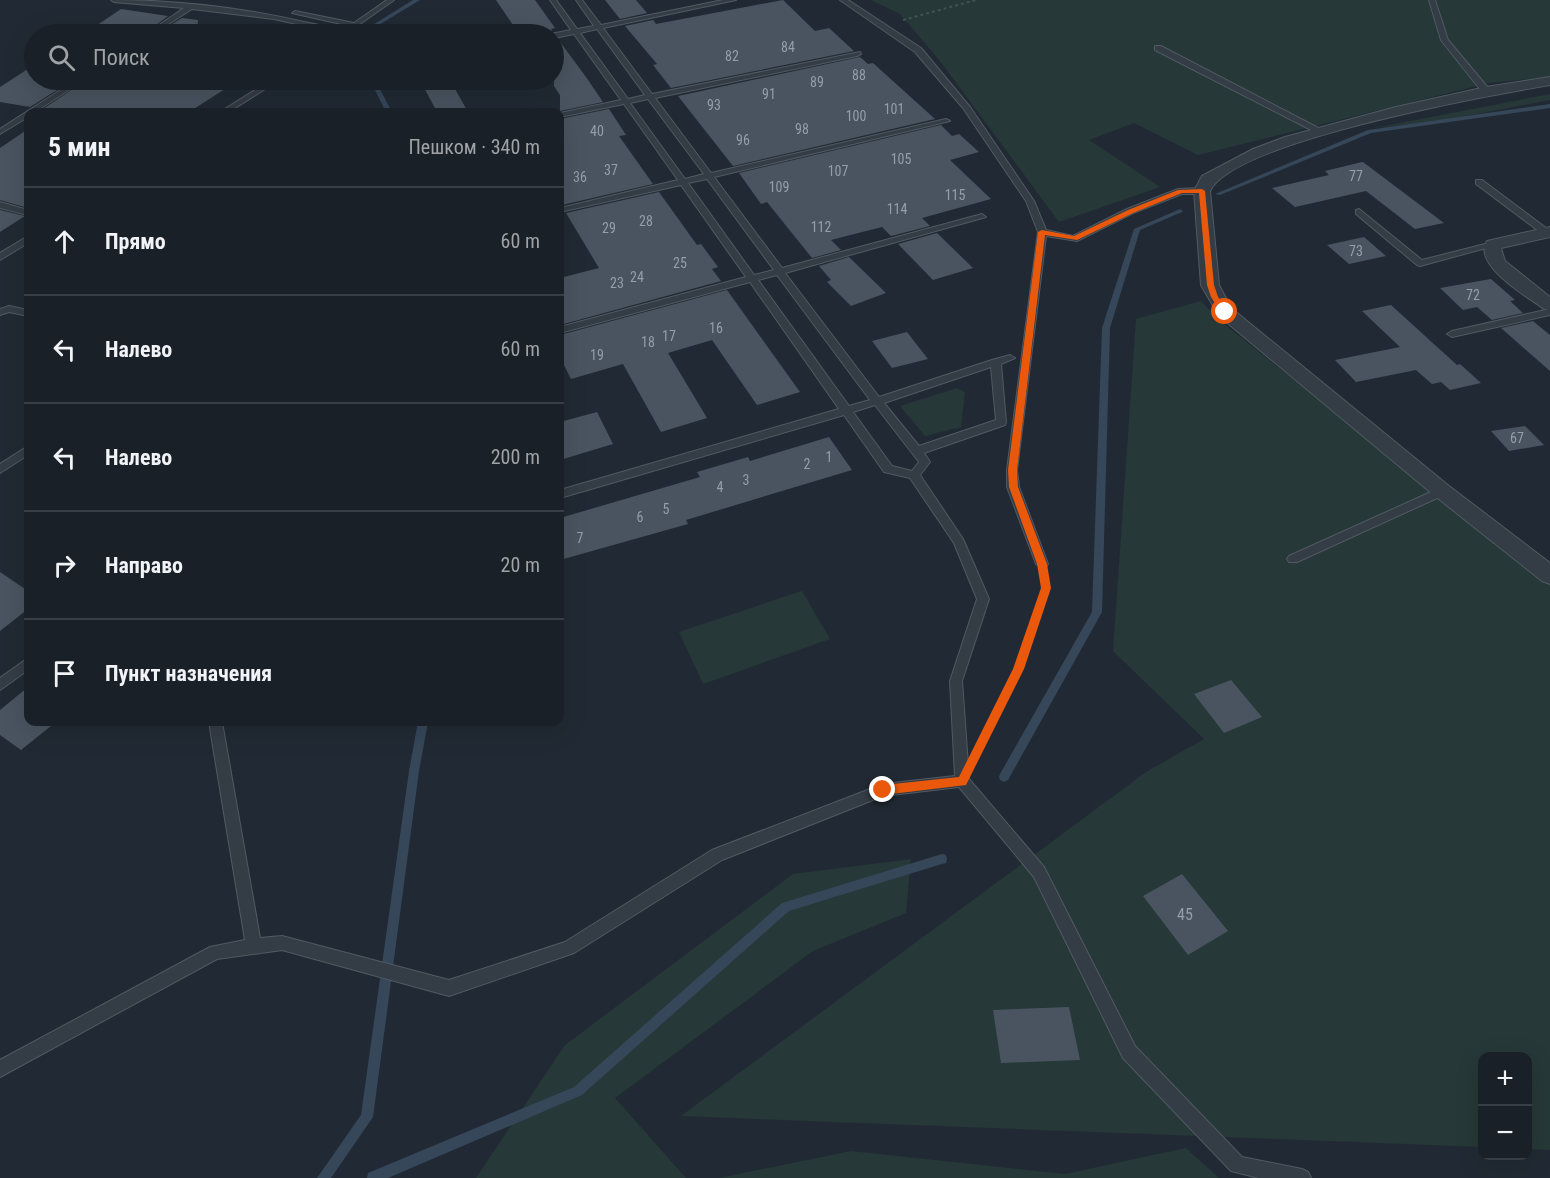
<!DOCTYPE html>
<html lang="ru">
<head>
<meta charset="utf-8">
<style>
  body { margin:0; font-family:"Roboto Condensed",sans-serif; background:#262d33; color:#f1f3f6 }
  .controls { position:absolute; right:18px; bottom:18px; display:grid; overflow:hidden; border-radius:12px; box-shadow:0 6px 24px #0002 }
  .controls button { width:54px; height:54px; display:grid; place-items:center; padding:0; border:0; border-bottom:2px solid #373e44; background:#192027; color:#f1f3f6; font:30px sans-serif }
  .stop { position:absolute; width:18px; height:18px; margin:-14px; border:4px solid #ea580c; border-radius:50%; background:#fff }
  .stop.end { background:#ea580c; border-color:#fff; box-shadow:0 2px 6px #0008 }
  .list { margin:0; padding:0; list-style:none }
  h2 { display:flex; justify-content:space-between; align-items:center; height:78px; margin:0; padding:0 24px; font-size:26px }
  h2 small { font-size:20px; font-weight:400; color:#9fa3a7 }
  .list li { display:grid; grid-template-columns:39px 1fr auto; gap:18px; align-items:center; box-sizing:border-box; height:108px; padding:0 24px; border-top:2px solid #373e44 }
  .list b { display:block; font-size:22px; white-space:nowrap }
  .list em { font-size:20px; font-style:normal; color:#9fa3a7 }
  .icon { flex:none; width:33px; height:33px; fill:none; stroke:currentColor; stroke-width:2; stroke-linecap:round; stroke-linejoin:round }
  .map { position:relative; flex:none; width:1550px; height:1178px; overflow:hidden }
  .search { position:absolute; background:#192027; box-shadow:0 6px 24px #0002; left:24px; top:24px; width:540px; height:66px; display:flex; align-items:center; gap:15px; box-sizing:border-box; padding:0 21px; border-radius:33px; color:#9fa3a7; font-size:22px }
  .panel { position:absolute; background:#192027; box-shadow:0 6px 24px #0002; left:24px; top:108px; width:540px; height:618px; border-radius:12px }
  .map>svg:first-child { display:block }
  .green { fill:#263837 }
  .lines { fill:none; stroke-linecap:round; stroke-linejoin:round }
  .stream { fill:#36475a; fill-rule:evenodd }
  .building { fill:#495460 }
  .lane-casing { stroke:#515a63; stroke-width:2 }
  .street-casing { stroke:#515a63; stroke-width:2 }
  .path-far1 { stroke:#425355; stroke-width:2; stroke-dasharray:3 3; stroke-linecap:butt }
  .path { stroke:#425355; stroke-width:4; stroke-dasharray:4.5 4.5; stroke-linecap:butt }
  .lane { fill:#343c45; fill-rule:evenodd }
  .street { fill:#343c45; fill-rule:evenodd }
  .route { fill:#ea580c }
  .labels { text-anchor:middle; stroke-width:5; stroke-linejoin:round; paint-order:stroke }
  .number-label { font-size:14px; fill:#959eaa }
  .near-number-label { font-size:16px; fill:#959eaa }
</style>
</head>
<body>
<div class="map">
<svg width="1550" height="1178" viewBox="0 0 1550 1178">
  <rect width="100%" height="100%" fill="#212a34"/>
  <path class="green" d="M871 0H1550V77L1489 83 1198 155 1134 123 1089 140 1160 187 1059 222 940 61 900 14Z
    M1550 94V100L1441 121 1374 128Z
    M1201 301 1218 319 1550 585V1150L1528 1149V1056H1482V1147L681 1116 1146 772 1204 739 1113 651 1136 319Z
    M957 388 965 392 961 427 925 436 900 406Z
    M802 591 830 639 703 684 679 632Z
    M911 859 906 913 813 951 615 1098 686 1178H476L565 1045 793 874Z
    M1186 1148 1219 1178H719L851 1151 1065 1174Z"/>
  <g class="lines">
    <path class="stream" d="M413 0H420L364 34H358Z
      M370 80H375L392 112H386Z
      M1550 104V108L1371 133 1220 195 1215 194 1368 130Z
      M1180 209 1183 211 1182 212 1140 230 1110 328 1102 612 1008 780 1004 782 1000 780 999 777 1000 774 1092 612 1102 328 1134 229Z
      M418 722H428L419 771 373 1117 331 1178H317L361 1115 409 771Z
      M942 854 946 855 947 859 946 863 942 864 789 911 582 1095 388 1178H367L368 1173 574 1087 782 903Z"/>
  </g>
  <path class="building" d="M496 0H535L555 28 551 29 552 31 549 34H519Z
    M605 0H636L647 13 620 19Z
    M783 0 815 31 829 28 854 51 671 88 653 65 657 64 625 26 653 20 656 24Z
    M121 9 168 16 144 34H84Z
    M182 18 198 20 197 34H156Z
    M558 39 586 77 603 102 560 111V95L554 86V40Z
    M860 57 868 64 873 63 935 119 733 166 678 96Z
    M34 65V80H73L30 107 0 102V87Z
    M86 80H187L225 89 189 112H63L43 109Z
    M420 80H450L468 112H437Z
    M609 109 626 135 619 136 653 184 562 205 560 201V119Z
    M941 125 952 136 959 134 979 152 950 160 991 199 922 218 930 226 891 236 882 227 831 240 841 250 812 258 767 202 761 204 739 173Z
    M28 129V208L0 200V148Z
    M1362 162H1363L1444 223 1415 229 1366 191 1295 207 1272 188 1329 175 1325 171Z
    M659 192 697 245 701 244 718 267 712 269 721 281 560 325V278L599 268 566 213Z
    M0 210 25 216 0 232Z
    M937 233 973 268 933 280 898 244Z
    M1364 237 1386 256 1349 264 1327 245Z
    M849 257 886 293 851 306 827 282 831 280 819 266Z
    M1491 279 1515 300 1510 301 1523 313 1492 320 1477 307 1463 310 1440 288Z
    M727 290 800 392 757 405 712 340 668 353 707 418 661 432 623 364 571 379 560 357V335Z
    M1391 305 1457 365 1460 364 1481 383 1450 390 1441 382 1432 384 1416 370 1356 382 1335 360 1400 347 1362 311Z
    M1533 321 1550 335V371L1501 328Z
    M907 332 928 359 892 368 872 341Z
    M597 412 613 444 560 460V422Z
    M1525 426 1544 445 1509 451 1491 431Z
    M829 437 852 470 686 520 688 524 560 560V518L700 477 697 472 748 457 750 461Z
    M0 572 28 591V609L0 631Z
    M1231 680 1262 717 1224 733 1194 694Z
    M28 687V722H56L21 750 0 735V710Z
    M1182 874 1228 931 1188 955 1143 896Z
    M1069 1007 1080 1060 1001 1063 993 1010Z"/>
  <g class="lines">
    <defs>
      <path id="lane" d="M111 0C176 0 245 8 309 23 321 26 338 27 349 33L342 34 274 19 192 9 153 34H146L184 8 114 2Z
        M387 0H394L350 31 346 29 350 26 292 13 295 11 354 23Z
        M550 0H556L577 29 594 26 576 0H582L601 25 723 0H736L603 28 652 94 860 52 861 54 857 56 655 98 711 173 946 119 950 121 714 177 782 268 982 214 986 217 785 273 879 397 992 360 1010 355 1015 358 1001 364 1006 422 1005 425 924 453 930 462 920 475 963 539 989 599 962 681 969 779 1044 867 1135 1046 1242 1157 1302 1169 1308 1172 1311 1178H1259L1231 1171 1123 1058 1034 877 959 787 883 796 722 860 574 953 449 996 282 950 217 959 0 1077V1060L210 947 245 940 209 722H222L260 938 282 936 449 980 565 942 712 850 883 784 955 776 950 681 977 599 954 543 910 478 884 472 844 415 560 498V490L839 409 750 282 560 333V327L746 277 681 185 560 212V208L678 180 624 104 560 117V113L621 100 574 34 554 38V34H551L571 30ZM597 29 645 95 628 99 580 33ZM648 99 704 174 685 179 630 103ZM707 179 774 270 754 275 688 183ZM777 275 870 400 849 406 758 280ZM991 367 996 420 919 446 884 403ZM875 405 919 462 912 471 892 466 853 412Z
        M840 0H848L921 48 970 107 1034 201 1046 230 1073 236 1127 209 1178 189 1202 188 1206 191 1202 194H1182L1133 213 1077 241 1046 236 1017 470 1019 487 1048 564 1046 567 1042 568 1036 564 1007 487V470L1038 232 1026 201 963 108 915 52Z
        M1429 0H1435L1448 40 1489 89V93H1483L1441 40Z
        M1155 46H1161L1326 132 1319 134 1155 50Z
        M76 80H84L35 112H28V117L0 134V129Z
        M271 80H279L229 112H220Z
        M1476 180H1482L1550 231V235H1544L1476 184Z
        M0 202 28 210V215L0 208Z
        M1359 209 1422 260 1493 242 1497 245 1420 266 1417 265 1356 214V210Z
        M28 236V243L0 260V253Z
        M9 306 28 310V316L9 312 0 315V309Z
        M1550 309V315L1452 337 1447 334 1452 331Z
        M28 446V455L0 473V464Z
        M1442 487 1448 491 1446 494 1297 562H1289L1287 559 1289 556Z
        M28 658V670L0 690V678Z"/>
      <path id="street" d="M1550 77V85C1490 95 1234 141 1210 191L1219 285 1231 308 1449 486 1550 563V584L1542 581 1435 496 1219 316 1201 285 1194 191 1202 176 1253 149 1285 137 1396 107 1486 87Z
        M1550 227V237L1501 248 1505 261 1550 297V310L1544 309C1528 297 1472 265 1487 241Z"/>
    </defs>
    <use href="#lane" class="lane-casing"/>
    <use href="#street" class="street-casing"/>
    <path class="path-far1" d="M903 20 976 0"/>
    <path class="path" d="M982 741C1008 689 1035 639 1046 582"/>
    <use href="#lane" class="lane"/>
    <use href="#street" class="street"/>
  </g>
  <path class="route" d="M1178 190 1202 189 1205 191 1214 285 1218 297 1229 312 1222 314 1211 297 1207 285 1199 193H1182L1133 213 1077 240 1045 235 1017 470 1018 487 1047 564 1051 588 1024 669 966 785 883 795 879 794V787L883 785 959 777 1013 669 1041 588 1037 564 1009 487 1008 470 1038 232 1042 230 1074 236 1128 210Z"/>
  <g class="labels">
    <g class="number-label">
      <text x="788" y="52">84</text>
      <text x="732" y="61">82</text>
      <text x="859" y="80">88</text>
      <text x="817" y="87">89</text>
      <text x="769" y="99">91</text>
      <text x="714" y="110">93</text>
      <text x="894" y="114">101</text>
      <text x="856" y="121">100</text>
      <text x="802" y="134">98</text>
      <text x="597" y="136">40</text>
      <text x="743" y="145">96</text>
      <text x="901" y="164">105</text>
      <text x="611" y="175">37</text>
      <text x="838" y="176">107</text>
      <text x="1356" y="181">77</text>
      <text x="580" y="182">36</text>
      <text x="779" y="192">109</text>
      <text x="955" y="200">115</text>
      <text x="897" y="214">114</text>
      <text x="646" y="226">28</text>
      <text x="821" y="232">112</text>
      <text x="609" y="233">29</text>
      <text x="1356" y="256">73</text>
      <text x="680" y="268">25</text>
      <text x="637" y="282">24</text>
      <text x="617" y="288">23</text>
      <text x="1473" y="300">72</text>
      <text x="716" y="333">16</text>
      <text x="669" y="341">17</text>
      <text x="648" y="347">18</text>
      <text x="597" y="360">19</text>
      <text x="1517" y="443">67</text>
      <text x="829" y="462">1</text>
      <text x="807" y="469">2</text>
      <text x="746" y="485">3</text>
      <text x="720" y="492">4</text>
      <text x="666" y="514">5</text>
      <text x="640" y="522">6</text>
      <text x="580" y="543">7</text>
    </g>
    <g class="near-number-label">
      <text x="1185" y="920">45</text>
    </g>
  </g>
</svg>
<div class="controls">
<button>+</button>
<button>−</button>
</div>
<div class="stop" style="left:1225px;top:312px"></div>
<div class="stop end" style="left:883px;top:790px"></div>
<div class="search"><svg class="icon" aria-label="search" viewBox="0 0 24 24"><circle cx="10" cy="10" r="6"/><path d="M15 15l6 6"/></svg>Поиск</div>
<section class="panel">
<h2>5 мин<small>Пешком · 340 m</small></h2>
<ul class="list">
<li><svg class="icon" aria-label="ahead" viewBox="0 0 24 24"><path d="M12 20V5M6 11l6-6 6 6"/></svg><div><b>Прямо</b></div><em>60 m</em></li>
<li><svg class="icon" aria-label="left" viewBox="0 0 24 24"><path d="M17 20v-9H6M10 6l-5 5 5 5"/></svg><div><b>Налево</b></div><em>60 m</em></li>
<li><svg class="icon" aria-label="left" viewBox="0 0 24 24"><path d="M17 20v-9H6M10 6l-5 5 5 5"/></svg><div><b>Налево</b></div><em>200 m</em></li>
<li><svg class="icon" aria-label="right" viewBox="0 0 24 24"><path d="M7 20v-9h11M14 6l5 5-5 5"/></svg><div><b>Направо</b></div><em>20 m</em></li>
<li><svg class="icon" aria-label="arrive" viewBox="0 0 24 24"><path d="M6 21V4h12l-3 4 3 4H6"/></svg><div><b>Пункт назначения</b></div></li>
</ul>
</section>
</div>
</body>
</html>
